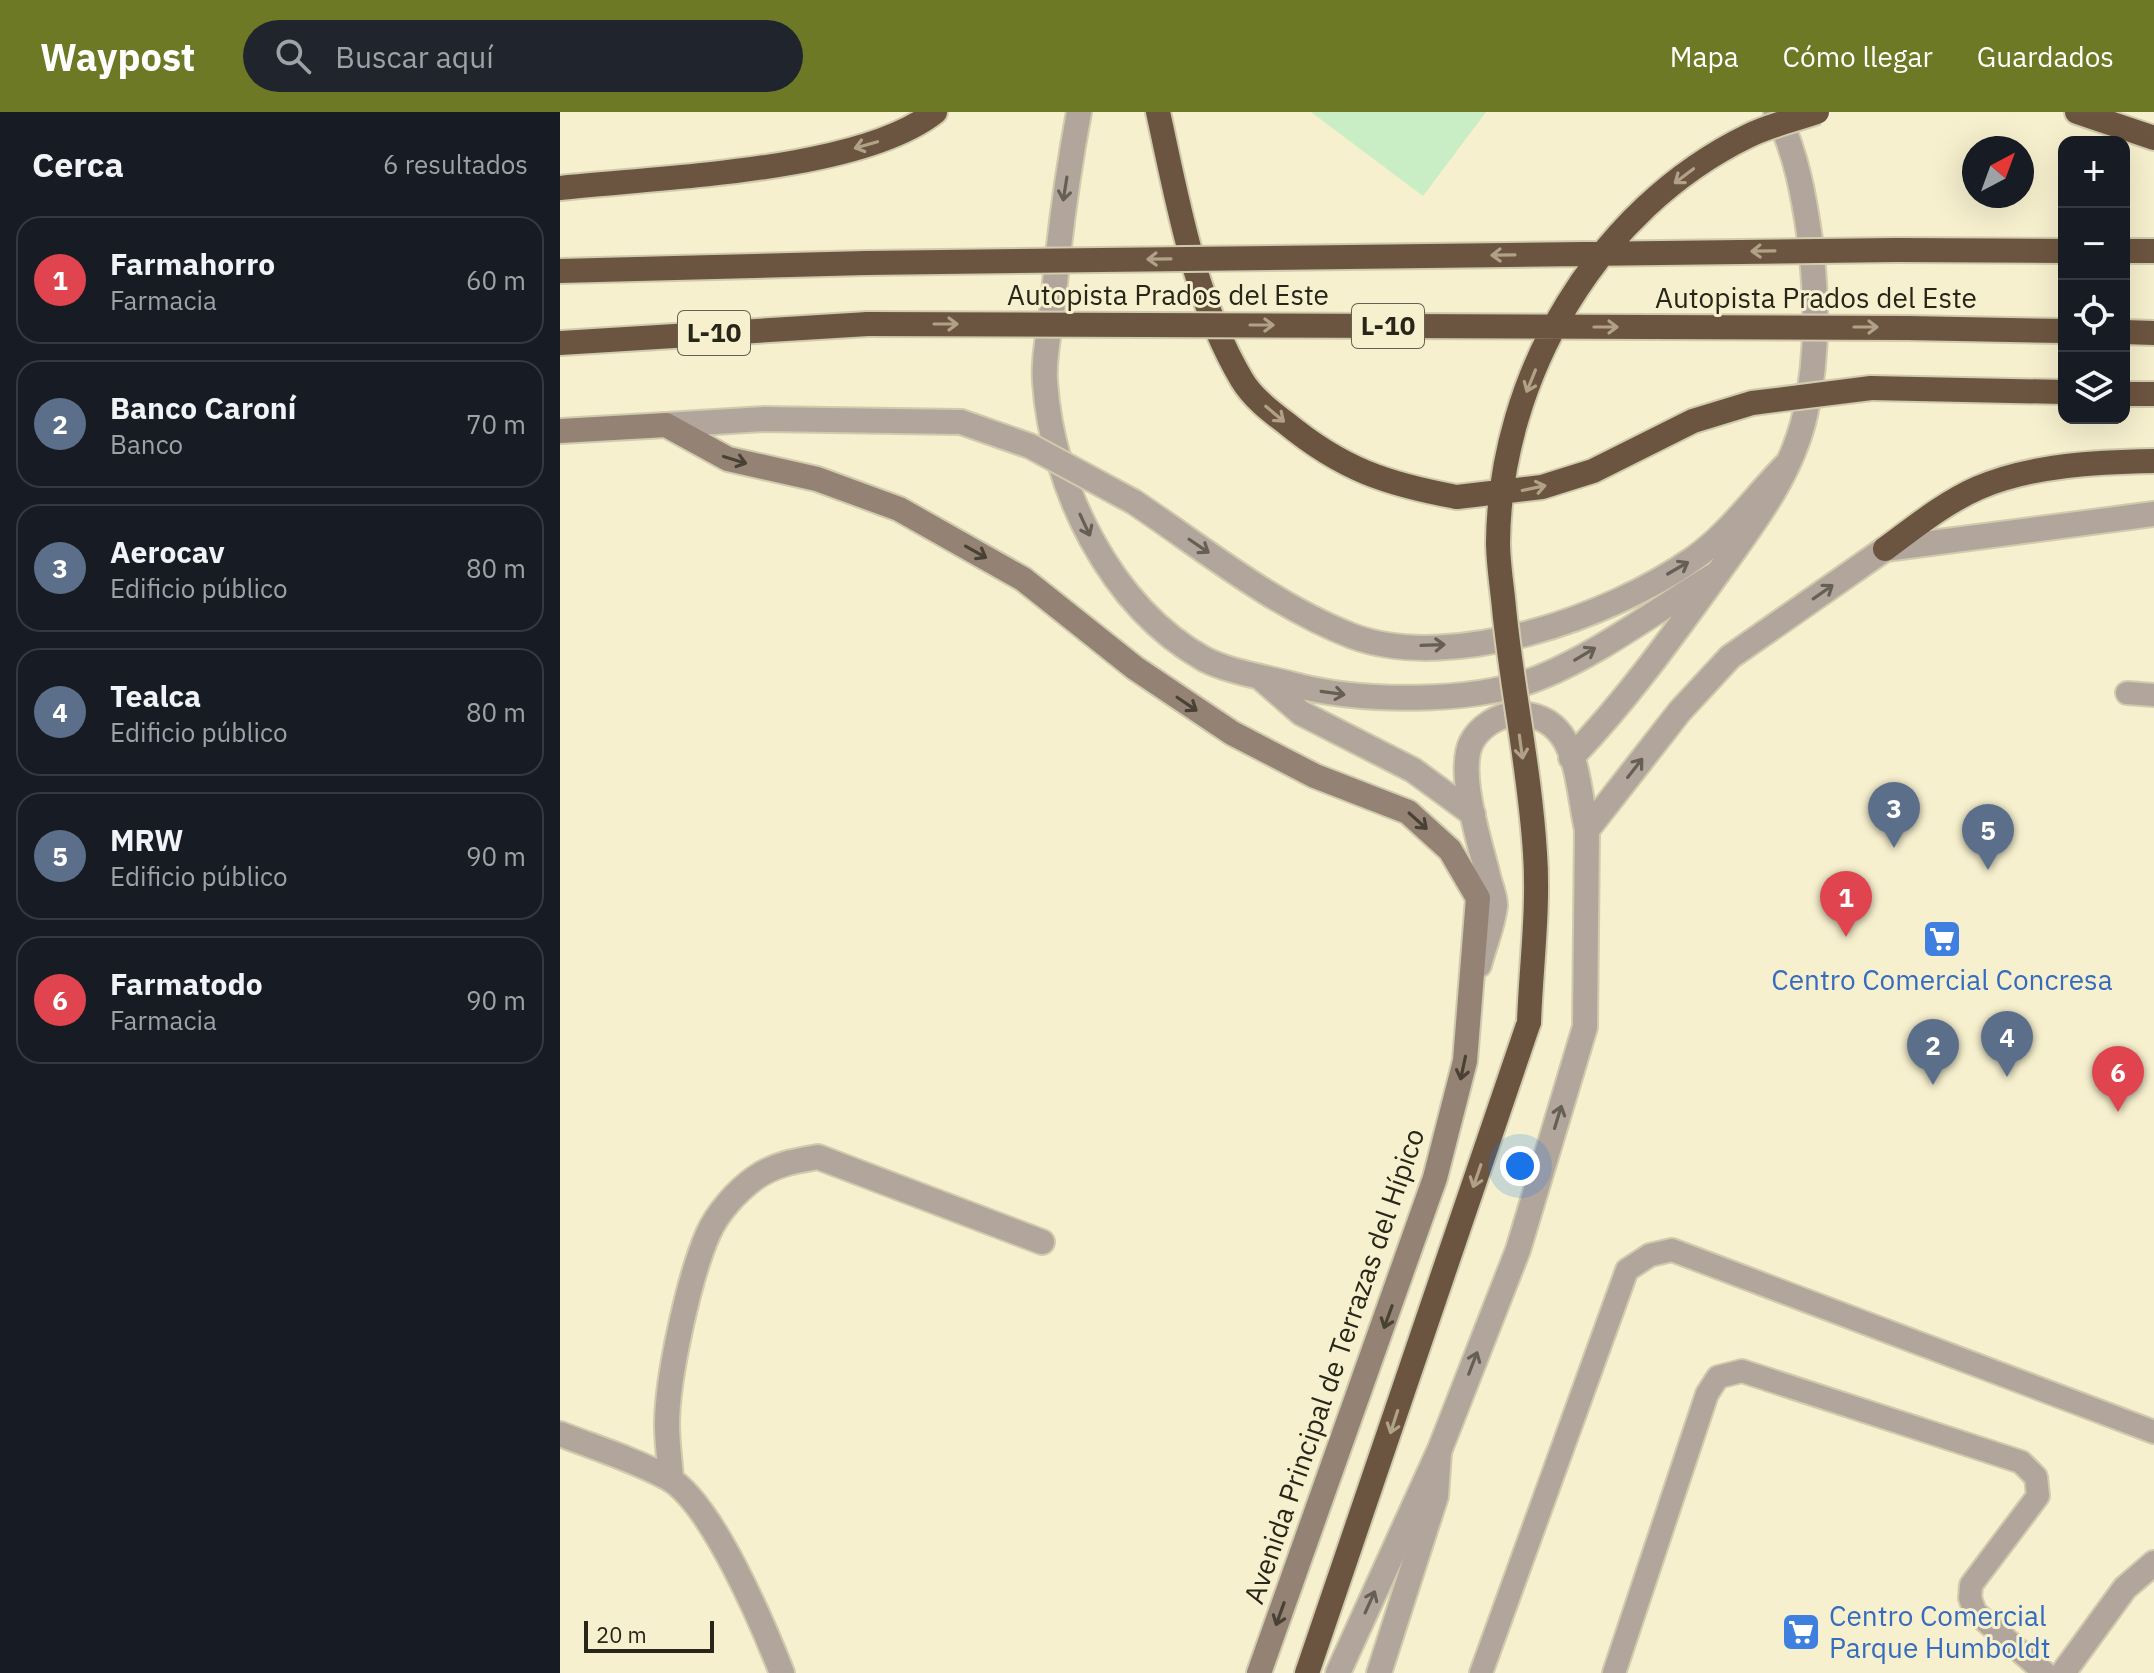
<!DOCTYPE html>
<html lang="es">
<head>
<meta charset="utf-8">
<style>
  body { margin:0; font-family:"IBM Plex Sans",sans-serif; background:#20242c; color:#f1f3f6 }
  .controls { position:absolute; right:24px; top:24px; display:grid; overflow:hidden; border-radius:16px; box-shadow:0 8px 32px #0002 }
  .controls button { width:72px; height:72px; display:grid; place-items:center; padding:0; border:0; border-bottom:2px solid #363941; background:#171b24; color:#f1f3f6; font:40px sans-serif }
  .compass { position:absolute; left:1402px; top:24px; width:72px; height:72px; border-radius:50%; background:#171b24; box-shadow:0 8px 32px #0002; rotate:41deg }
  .scale { position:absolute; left:24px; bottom:20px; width:130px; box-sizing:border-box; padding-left:8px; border:4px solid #282519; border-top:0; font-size:22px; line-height:28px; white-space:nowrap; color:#282519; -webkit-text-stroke:6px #f6f0ce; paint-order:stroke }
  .you { position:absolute; left:960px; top:1054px; width:28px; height:28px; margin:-20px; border:6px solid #fff; border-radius:50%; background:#1a73e8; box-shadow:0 0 0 12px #1a73e833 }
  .badge { display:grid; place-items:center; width:52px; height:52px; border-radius:50%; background:#6d7925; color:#fff; font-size:26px; font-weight:700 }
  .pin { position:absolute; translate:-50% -66px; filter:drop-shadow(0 2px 4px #0008) }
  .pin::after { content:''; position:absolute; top:42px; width:28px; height:24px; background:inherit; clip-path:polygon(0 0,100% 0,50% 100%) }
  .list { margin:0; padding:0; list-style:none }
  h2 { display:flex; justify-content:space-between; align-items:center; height:104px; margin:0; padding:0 32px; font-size:34px }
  h2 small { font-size:26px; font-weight:400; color:#9ea1a6 }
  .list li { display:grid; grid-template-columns:52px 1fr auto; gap:24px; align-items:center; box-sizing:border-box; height:128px; margin:0 16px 16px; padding:0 16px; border:2px solid #363941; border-radius:24px }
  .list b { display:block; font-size:30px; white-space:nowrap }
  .list p { margin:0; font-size:26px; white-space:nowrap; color:#9ea1a6 }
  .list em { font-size:26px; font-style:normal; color:#9ea1a6 }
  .icon { flex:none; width:44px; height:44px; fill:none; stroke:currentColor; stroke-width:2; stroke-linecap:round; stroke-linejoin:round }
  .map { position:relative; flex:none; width:1594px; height:1561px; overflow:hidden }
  header { display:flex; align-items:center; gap:48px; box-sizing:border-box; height:112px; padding:0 40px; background:#6d7925; color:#fff }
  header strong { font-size:38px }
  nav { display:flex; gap:44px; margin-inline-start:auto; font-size:28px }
  .search { width:560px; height:72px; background:#20242c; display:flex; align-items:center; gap:20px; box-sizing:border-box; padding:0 28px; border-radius:44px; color:#9ea1a6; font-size:30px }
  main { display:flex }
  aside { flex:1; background:#171b24 }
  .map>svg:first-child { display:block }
  .green { fill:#c9edc4 }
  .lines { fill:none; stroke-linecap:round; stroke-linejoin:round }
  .service-casing { stroke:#d1cbad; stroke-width:26 }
  .minor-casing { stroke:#d1cbad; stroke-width:28 }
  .tertiary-casing { stroke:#d1cbad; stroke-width:28 }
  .secondary-casing { stroke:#d1cbad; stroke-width:28 }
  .motorway-casing { stroke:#d1cbad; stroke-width:28 }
  .service { stroke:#b2a69c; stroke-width:22 }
  .minor { stroke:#b2a69c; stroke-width:24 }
  .tertiary { stroke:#b2a69c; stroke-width:24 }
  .secondary { stroke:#948374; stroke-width:24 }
  .motorway { stroke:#6c5540; stroke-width:24 }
  .minor-bridge-casing { stroke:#d1cbad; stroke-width:28; stroke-linecap:butt }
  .motorway-bridge-casing { stroke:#d1cbad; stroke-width:28; stroke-linecap:butt }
  .minor-bridge { stroke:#b2a69c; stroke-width:24 }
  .motorway-bridge { stroke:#6c5540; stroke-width:24 }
  .oneway { stroke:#b1a287 }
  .oneway2 { stroke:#665f54 }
  .oneway3 { stroke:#484134 }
  .labels { text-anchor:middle; stroke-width:6; stroke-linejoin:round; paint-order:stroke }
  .shield { fill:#f6f0ce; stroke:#66624f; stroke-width:2 }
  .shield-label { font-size:26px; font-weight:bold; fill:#282519 }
  .street-label { font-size:28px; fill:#282519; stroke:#f6f0ce }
  .shop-label { font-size:28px; fill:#366cbe; stroke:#f6f0ce }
</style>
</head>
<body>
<header>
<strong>Waypost</strong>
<div class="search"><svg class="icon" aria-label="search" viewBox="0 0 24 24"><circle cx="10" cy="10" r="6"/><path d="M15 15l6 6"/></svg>Buscar aquí</div>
<nav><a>Mapa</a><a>Cómo llegar</a><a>Guardados</a></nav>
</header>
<main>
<aside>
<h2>Cerca<small>6 resultados</small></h2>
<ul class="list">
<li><span class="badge" style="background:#e0444e">1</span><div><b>Farmahorro</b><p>Farmacia</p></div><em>60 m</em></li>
<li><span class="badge" style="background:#5c6f8a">2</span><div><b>Banco Caroní</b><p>Banco</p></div><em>70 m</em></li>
<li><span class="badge" style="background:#5c6f8a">3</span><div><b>Aerocav</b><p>Edificio público</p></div><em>80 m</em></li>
<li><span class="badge" style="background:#5c6f8a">4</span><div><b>Tealca</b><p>Edificio público</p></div><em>80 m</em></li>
<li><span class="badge" style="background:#5c6f8a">5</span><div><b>MRW</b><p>Edificio público</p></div><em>90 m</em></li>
<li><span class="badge" style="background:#e0444e">6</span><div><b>Farmatodo</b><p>Farmacia</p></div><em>90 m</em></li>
</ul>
</aside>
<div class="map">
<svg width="1594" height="1561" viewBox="0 0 1594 1561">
  <rect width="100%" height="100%" fill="#f6f0ce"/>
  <path class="green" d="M751 0H926L863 84Z"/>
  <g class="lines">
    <defs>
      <path id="service" d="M1567 581 1594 583
        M921 1561 1067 1158 1090 1143 1112 1138 1594 1320
        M1054 1561 1147 1282 1158 1265 1182 1259 1461 1350 1476 1365 1478 1384 1411 1473 1410 1486 1415 1500 1485 1561"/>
      <path id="minor" d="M519 0C507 64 499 127 493 191 490 217 483 245 485 270 492 375 550 494 644 547 669 560 704 565 731 572 799 591 915 592 981 565 1044 539 1100 495 1158 461
        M106 313 204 307 401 310
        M574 390C644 437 714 494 792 524 892 561 1050 505 1133 447 1169 422 1196 383 1227 352
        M1325 437 1594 402
        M702 567 741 601 853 658 913 702
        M1011 646C1066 589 1111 526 1158 461 1193 412 1231 364 1245 303 1258 247 1257 184 1250 128 1244 84 1236 40 1216 0
        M919 853C924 834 933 813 935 793 935 784 930 773 928 764 920 731 897 662 911 631 919 615 938 603 955 602 1019 601 1016 669 1027 718
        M0 1322C36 1336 75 1348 108 1366 152 1391 203 1513 222 1561
        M111 1368C110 1350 107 1331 107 1313 107 1266 129 1165 148 1122 157 1101 177 1079 195 1066 215 1052 235 1049 258 1045L482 1130
        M819 1561 876 1384 879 1341
        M1503 1561 1565 1476 1594 1451"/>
      <path id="tertiary" d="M778 1561 880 1337 958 1138 1025 915 1027 718 1120 599 1170 545 1325 437"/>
      <path id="secondary" d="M0 319 106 313 168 347 257 367 339 397 463 467 575 556 672 621 755 664 848 700 890 738 918 786 905 949 875 1066 699 1561"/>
      <path id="motorway" d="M598 0C618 91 634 187 682 268 692 285 710 299 726 311 782 357 826 372 897 385
        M1517 0 1594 26
        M0 76C99 65 299 60 375 0
        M1337 138 1504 139
        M1564 139H1594
        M0 159 306 151
        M1348 216 1504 219
        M1564 220 1594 221
        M0 231 308 212
        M1311 276 1504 280
        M1564 282H1594
        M1325 437C1355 415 1384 391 1418 376 1471 353 1537 350 1594 349
        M747 1561 969 910"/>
    </defs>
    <use href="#service" class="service-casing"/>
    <use href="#minor" class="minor-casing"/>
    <use href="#tertiary" class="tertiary-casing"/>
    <use href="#secondary" class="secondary-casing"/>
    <use href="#motorway" class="motorway-casing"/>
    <use href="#service" class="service"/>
    <use href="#minor" class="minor"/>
    <use href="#tertiary" class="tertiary"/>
    <use href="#secondary" class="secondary"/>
    <use href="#motorway" class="motorway"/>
    <defs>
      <path id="minor-bridge" d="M401 310 470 334 574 390"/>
      <path id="motorway-bridge" d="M306 151 1337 138
        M308 212 1348 216
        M897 385 982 375 1033 359 1133 309 1192 291 1311 276
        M969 910C971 855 979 797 975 741 970 659 952 578 944 496 942 474 938 451 938 430 940 263 1038 97 1188 24 1210 13 1234 8 1257 0"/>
    </defs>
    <use href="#minor-bridge" class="minor-bridge-casing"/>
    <use href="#motorway-bridge" class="motorway-bridge-casing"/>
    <use href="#minor-bridge" class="minor-bridge"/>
    <use href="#motorway-bridge" class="motorway-bridge"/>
  </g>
  <defs><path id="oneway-shaft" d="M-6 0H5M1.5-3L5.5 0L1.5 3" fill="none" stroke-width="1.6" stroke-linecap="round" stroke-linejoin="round" transform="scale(2)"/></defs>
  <g class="oneway">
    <use href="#oneway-shaft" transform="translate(306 33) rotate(164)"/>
    <use href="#oneway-shaft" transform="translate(1124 64) rotate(143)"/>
    <use href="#oneway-shaft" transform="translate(1203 139) rotate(179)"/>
    <use href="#oneway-shaft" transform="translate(943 143) rotate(179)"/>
    <use href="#oneway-shaft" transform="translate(599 147) rotate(179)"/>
    <use href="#oneway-shaft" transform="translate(386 212)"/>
    <use href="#oneway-shaft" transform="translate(702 213)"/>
    <use href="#oneway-shaft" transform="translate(1046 215)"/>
    <use href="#oneway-shaft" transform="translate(1306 215)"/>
    <use href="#oneway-shaft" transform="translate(971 269) rotate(112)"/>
    <use href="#oneway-shaft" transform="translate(715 302) rotate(40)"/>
    <use href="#oneway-shaft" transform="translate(974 376) rotate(-12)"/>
    <use href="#oneway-shaft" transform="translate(961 635) rotate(82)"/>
    <use href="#oneway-shaft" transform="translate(917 1064) rotate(109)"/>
    <use href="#oneway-shaft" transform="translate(834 1310) rotate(108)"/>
  </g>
  <g class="oneway2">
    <use href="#oneway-shaft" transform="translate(505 77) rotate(99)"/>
    <use href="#oneway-shaft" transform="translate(525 413) rotate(65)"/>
    <use href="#oneway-shaft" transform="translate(639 434) rotate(34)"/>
    <use href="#oneway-shaft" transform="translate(1118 456) rotate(-30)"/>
    <use href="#oneway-shaft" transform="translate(1263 480) rotate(-35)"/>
    <use href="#oneway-shaft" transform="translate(873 533) rotate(-2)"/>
    <use href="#oneway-shaft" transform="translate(1025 542) rotate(-31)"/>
    <use href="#oneway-shaft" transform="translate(773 581) rotate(8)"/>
    <use href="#oneway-shaft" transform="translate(1075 656) rotate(-52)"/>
    <use href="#oneway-shaft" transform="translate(998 1005) rotate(-73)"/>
    <use href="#oneway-shaft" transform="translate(913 1251) rotate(-69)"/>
    <use href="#oneway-shaft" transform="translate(810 1490) rotate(-66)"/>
  </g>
  <g class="oneway3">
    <use href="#oneway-shaft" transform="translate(175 348) rotate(17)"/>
    <use href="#oneway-shaft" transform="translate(416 440) rotate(29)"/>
    <use href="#oneway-shaft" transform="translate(627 592) rotate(34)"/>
    <use href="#oneway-shaft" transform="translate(858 709) rotate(42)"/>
    <use href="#oneway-shaft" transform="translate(903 956) rotate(102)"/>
    <use href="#oneway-shaft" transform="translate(828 1205) rotate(110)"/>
    <use href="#oneway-shaft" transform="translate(720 1502) rotate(110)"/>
  </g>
  <defs>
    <symbol id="supermarket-square" viewBox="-11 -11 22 22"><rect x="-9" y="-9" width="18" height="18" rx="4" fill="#3f7fe0" stroke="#f6f0ce"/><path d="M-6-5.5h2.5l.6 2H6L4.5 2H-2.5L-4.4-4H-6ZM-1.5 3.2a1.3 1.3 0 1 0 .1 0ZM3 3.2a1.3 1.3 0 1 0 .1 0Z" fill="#fff"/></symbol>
  </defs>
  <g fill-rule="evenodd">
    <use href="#supermarket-square" x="1360" y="805" width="44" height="44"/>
    <use href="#supermarket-square" x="1219" y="1498" width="44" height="44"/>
  </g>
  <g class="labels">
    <g class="shield">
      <rect x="792" y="192" width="72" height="44" rx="6"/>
      <rect x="118" y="199" width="72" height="44" rx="6"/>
    </g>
    <g class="shield-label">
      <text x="828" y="223">L-10</text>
      <text x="154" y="230">L-10</text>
    </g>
    <g class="street-label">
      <text x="608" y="193">Autopista Prados del Este</text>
      <text x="1256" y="196">Autopista Prados del Este</text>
      <text transform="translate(774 1254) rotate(-71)" y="10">Avenida Principal de Terrazas del Hípico</text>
    </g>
    <g class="shop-label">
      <text x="1382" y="878">Centro Comercial Concresa</text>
      <text x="1269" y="1514" text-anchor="start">Centro Comercial<tspan x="1269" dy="32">Parque Humboldt</tspan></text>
    </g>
  </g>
</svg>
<div class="controls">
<button>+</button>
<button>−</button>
<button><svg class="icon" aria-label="locate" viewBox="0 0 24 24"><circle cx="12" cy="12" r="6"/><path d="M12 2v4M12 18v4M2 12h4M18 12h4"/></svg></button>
<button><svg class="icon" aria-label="layers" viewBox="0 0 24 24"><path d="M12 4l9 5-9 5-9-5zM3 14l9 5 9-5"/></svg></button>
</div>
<svg class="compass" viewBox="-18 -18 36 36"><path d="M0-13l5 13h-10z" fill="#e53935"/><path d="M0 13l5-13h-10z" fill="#9ea1a6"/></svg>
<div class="scale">20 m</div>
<div class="you"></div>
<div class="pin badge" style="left:1286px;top:825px;background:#e0444e">1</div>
<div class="pin badge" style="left:1373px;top:973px;background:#5c6f8a">2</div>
<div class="pin badge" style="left:1334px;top:736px;background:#5c6f8a">3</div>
<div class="pin badge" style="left:1447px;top:965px;background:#5c6f8a">4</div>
<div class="pin badge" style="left:1428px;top:758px;background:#5c6f8a">5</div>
<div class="pin badge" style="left:1558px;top:1000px;background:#e0444e">6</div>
</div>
</main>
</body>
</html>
